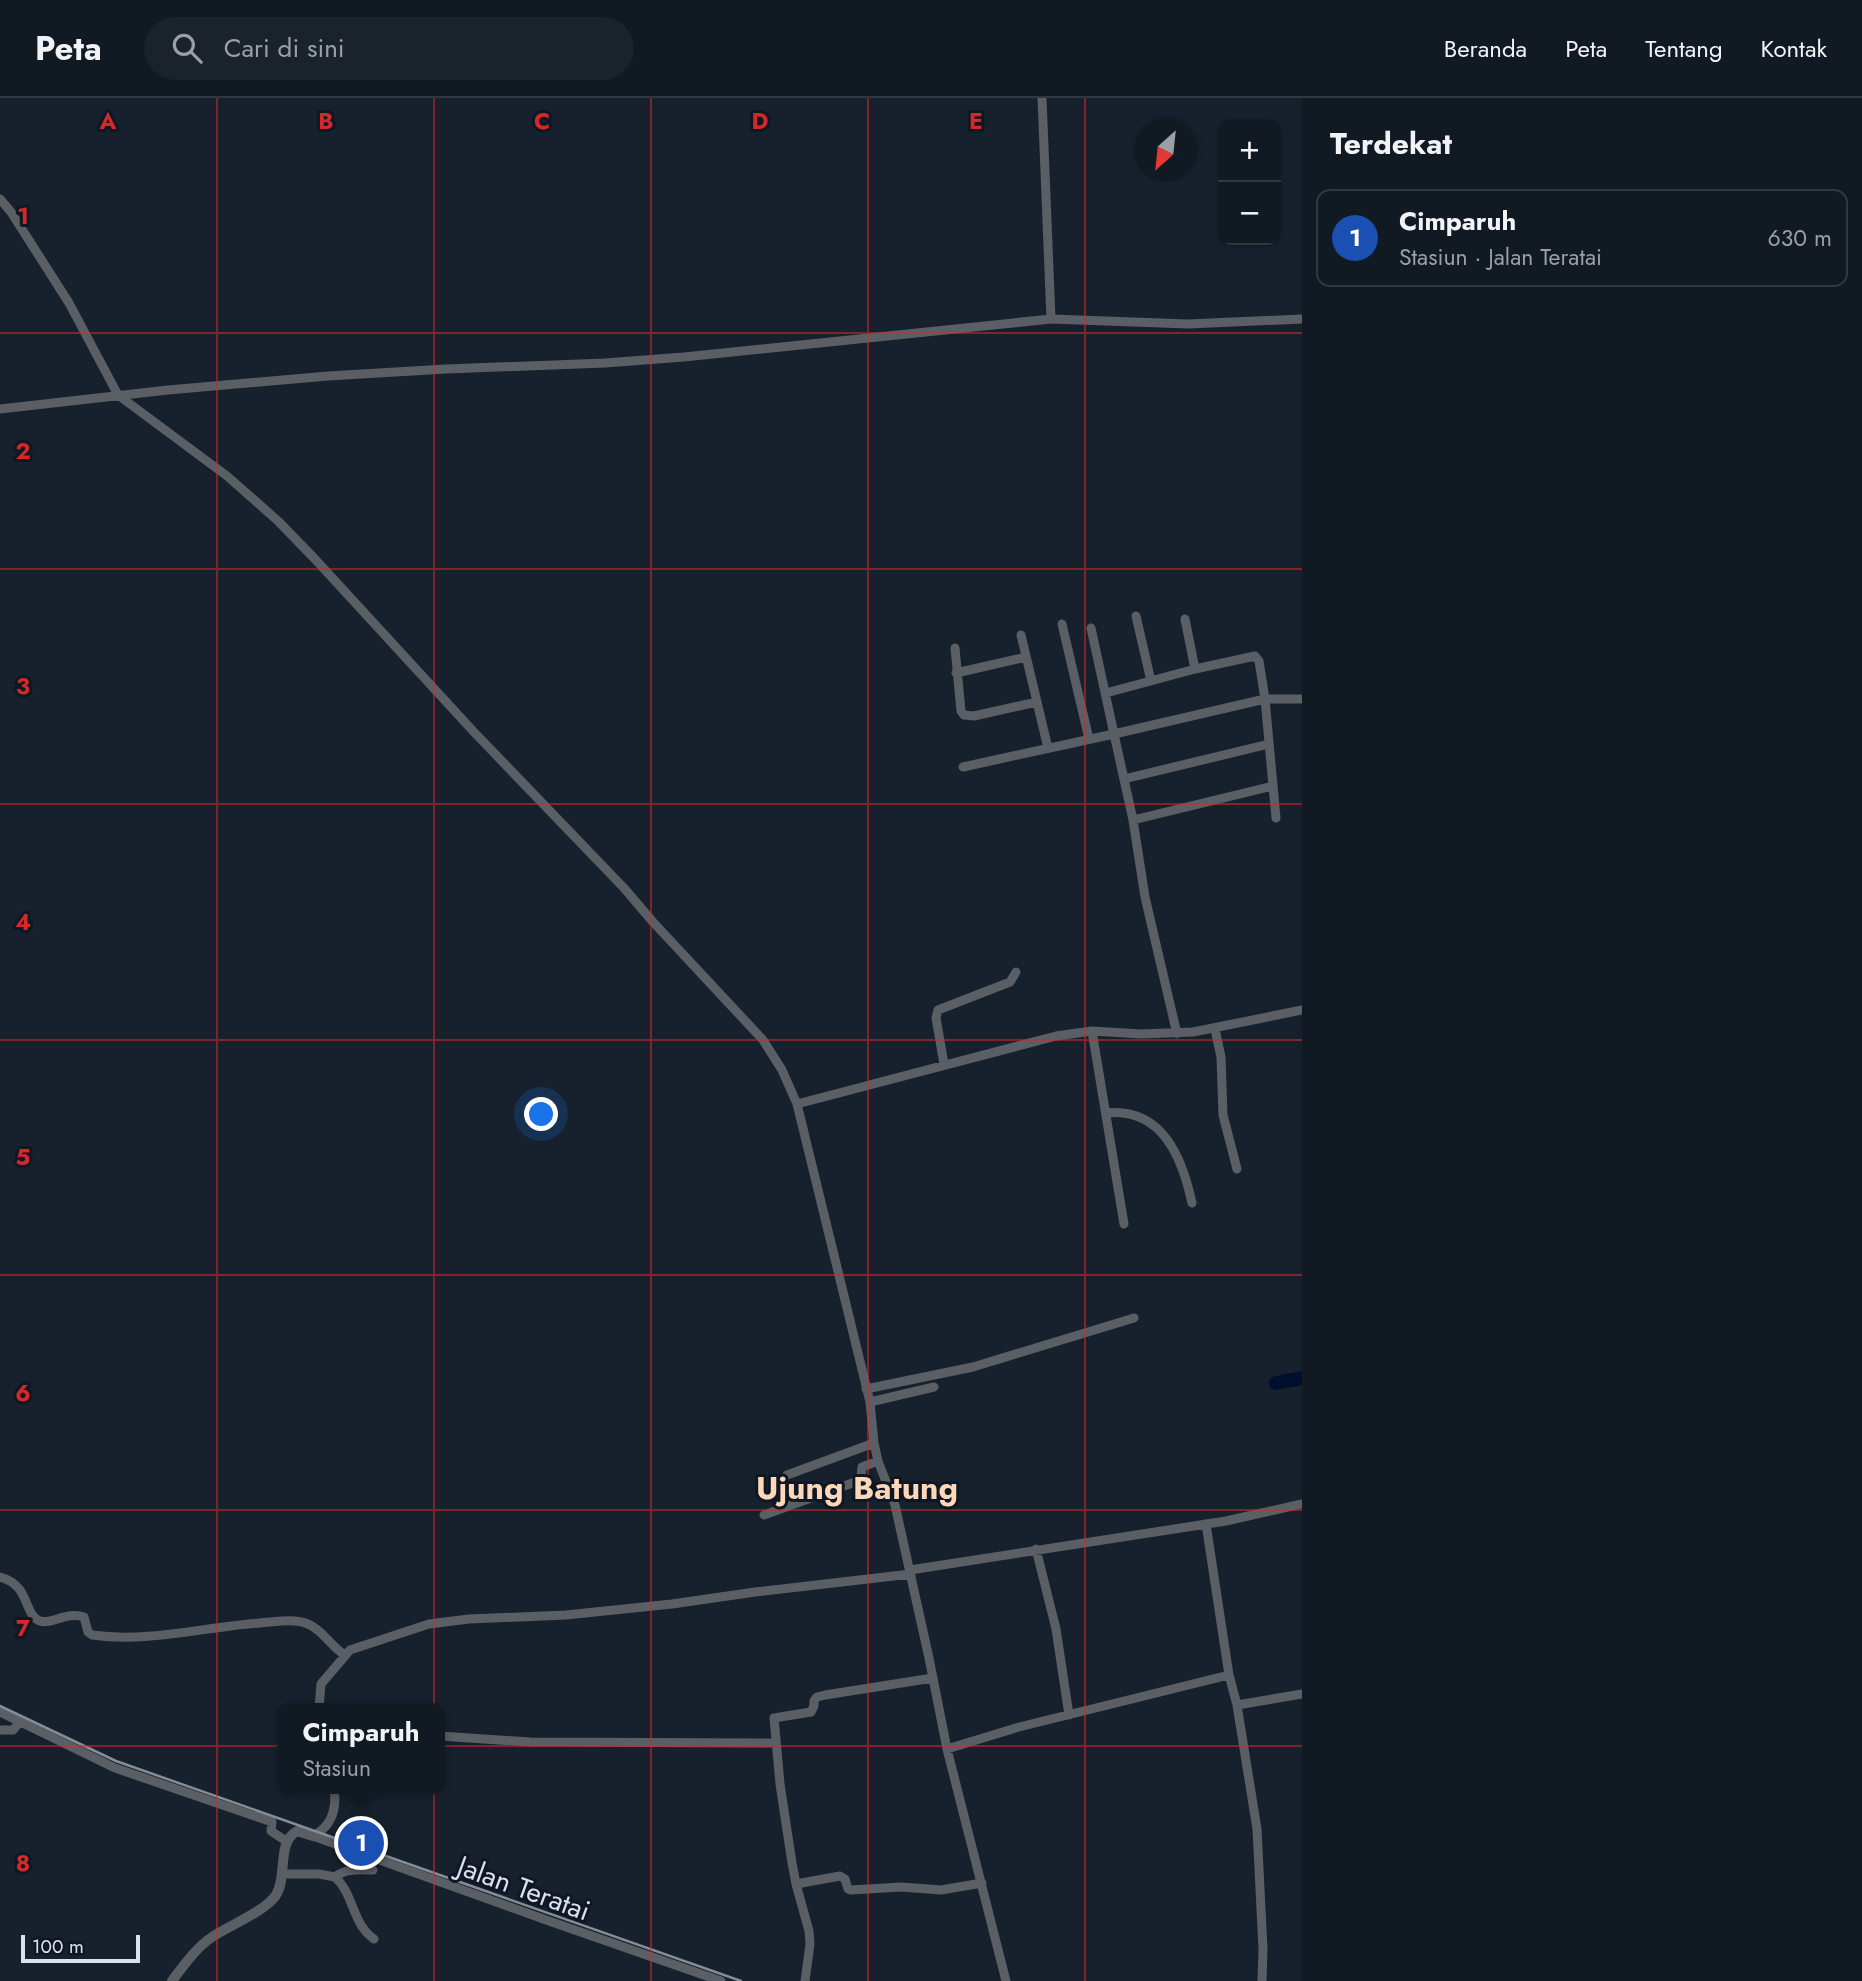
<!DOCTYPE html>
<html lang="id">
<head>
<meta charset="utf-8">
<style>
  body { margin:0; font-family:Jost,sans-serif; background:#1a222a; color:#f1f3f6 }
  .controls { position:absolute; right:21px; top:21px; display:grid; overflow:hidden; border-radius:14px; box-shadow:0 2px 5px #0004 }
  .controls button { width:63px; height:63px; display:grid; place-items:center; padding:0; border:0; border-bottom:2px solid #303840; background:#111922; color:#f1f3f6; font:35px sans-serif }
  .compass { position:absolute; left:1134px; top:21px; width:63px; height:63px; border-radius:50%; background:#111922; box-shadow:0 2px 5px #0004; rotate:207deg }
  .scale { position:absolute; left:21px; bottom:18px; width:119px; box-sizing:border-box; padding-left:7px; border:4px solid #dbe1ea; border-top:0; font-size:19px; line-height:24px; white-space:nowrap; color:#dbe1ea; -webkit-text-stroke:5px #0e1723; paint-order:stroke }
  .you { position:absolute; left:542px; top:1017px; width:24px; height:24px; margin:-18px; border:5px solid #fff; border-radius:50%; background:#1a73e8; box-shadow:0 0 0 10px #1a73e833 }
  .badge { display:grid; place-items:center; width:46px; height:46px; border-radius:50%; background:#8c9099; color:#fff; font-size:23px; font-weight:700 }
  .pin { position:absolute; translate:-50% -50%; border:4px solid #fff; box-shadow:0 2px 7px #0006 }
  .popup { position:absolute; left:277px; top:1605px; width:168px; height:91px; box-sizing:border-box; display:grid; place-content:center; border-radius:14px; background:#111922; filter:drop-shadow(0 2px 5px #0005); font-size:23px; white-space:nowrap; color:#9ca0a5 }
  .popup b { font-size:26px; color:#f1f3f6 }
  .popup::after { content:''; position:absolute; left:50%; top:100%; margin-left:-14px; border:14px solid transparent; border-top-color:#111922 }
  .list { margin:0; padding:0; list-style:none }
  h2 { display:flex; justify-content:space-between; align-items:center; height:91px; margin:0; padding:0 28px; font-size:30px }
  h2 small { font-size:23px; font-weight:400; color:#9ca0a5 }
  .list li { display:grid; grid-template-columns:46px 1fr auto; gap:21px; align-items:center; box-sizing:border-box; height:98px; margin:0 14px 14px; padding:0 14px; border:2px solid #303840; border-radius:14px }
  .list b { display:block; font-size:26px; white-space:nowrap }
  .list p { margin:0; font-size:23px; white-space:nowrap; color:#9ca0a5 }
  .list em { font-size:23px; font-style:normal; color:#9ca0a5 }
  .icon { flex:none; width:38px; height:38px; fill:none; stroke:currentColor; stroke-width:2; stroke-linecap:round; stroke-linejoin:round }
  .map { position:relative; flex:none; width:1302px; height:1883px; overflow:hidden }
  header { display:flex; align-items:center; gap:42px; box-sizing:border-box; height:98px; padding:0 35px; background:#111922; border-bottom:2px solid #303840 }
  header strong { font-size:33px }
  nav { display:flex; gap:38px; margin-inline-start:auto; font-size:24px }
  .search { width:490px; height:63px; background:#1a222a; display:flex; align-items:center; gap:18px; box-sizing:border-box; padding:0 24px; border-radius:38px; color:#9ca0a5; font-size:26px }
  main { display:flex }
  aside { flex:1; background:#111922 }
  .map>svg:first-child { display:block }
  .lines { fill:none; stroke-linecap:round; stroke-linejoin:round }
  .river { stroke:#000f2e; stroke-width:14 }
  .minor { stroke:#5a5f66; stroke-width:9 }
  .tertiary { stroke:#5a5f66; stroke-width:10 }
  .rail { stroke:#858d97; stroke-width:2.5 }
  .grid { fill:none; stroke:#d62828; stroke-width:2; stroke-opacity:0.55 }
  .labels { text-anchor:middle; stroke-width:6; stroke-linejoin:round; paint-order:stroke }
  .street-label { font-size:28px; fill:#dbe1ea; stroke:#0e1723 }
  .quarter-label { font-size:32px; font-weight:bold; fill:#fed7b8; stroke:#0e1723 }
  .grid-label { font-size:23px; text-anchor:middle; font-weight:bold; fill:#d62828; stroke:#0e1723; stroke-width:6; stroke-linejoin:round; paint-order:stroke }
</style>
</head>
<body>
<header>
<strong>Peta</strong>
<div class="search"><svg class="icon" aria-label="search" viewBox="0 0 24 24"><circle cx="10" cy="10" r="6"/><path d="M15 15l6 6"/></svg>Cari di sini</div>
<nav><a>Beranda</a><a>Peta</a><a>Tentang</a><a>Kontak</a></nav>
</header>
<main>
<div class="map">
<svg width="1302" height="1883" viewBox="0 0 1302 1883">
  <rect width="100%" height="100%" fill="#17212d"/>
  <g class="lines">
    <path class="river" d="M1276 1285 1302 1280"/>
    <path class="minor" d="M1042 0 1051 221
      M0 101 11 114 69 205 118 297 227 378 278 423 314 460 473 633 624 790 653 824 763 942 782 972 797 1006
      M0 311 168 292 328 278 446 271 605 265 684 259 1051 221 1188 226 1302 221
      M1136 518 1151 583
      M1185 521 1195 571
      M1062 526 1089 641
      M1021 537 1048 650
      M955 550 961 613 964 617 974 618 1037 604
      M956 575 1026 559
      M1106 595 1195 571 1255 558 1259 563 1265 601 1276 720
      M963 669 1114 636 1091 530
      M1124 681 1269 646
      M1133 722 1273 688
      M1215 931 1221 959 1223 1017 1237 1071
      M1092 933 1124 1126
      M1177 936 1145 799 1133 722 1114 636 1265 601H1302
      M944 966 936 920 938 912 1010 884 1016 874
      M1106 1015C1162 1009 1182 1059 1192 1105
      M866 1291 973 1269 1134 1220
      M870 1304 934 1289
      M787 1377 874 1345
      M764 1417 858 1383 861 1379 862 1369 878 1363
      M1206 1426 1229 1577 1237 1607 1257 1731 1263 1851 1262 1883
      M1036 1451 1056 1531 1069 1617
      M910 1472 1226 1423 1302 1406
      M0 1479C31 1487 23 1517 40 1523 51 1527 67 1513 84 1519L88 1534 92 1537C148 1545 204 1529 260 1525 275 1524 294 1520 308 1526 323 1532 331 1549 345 1557
      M1237 1607 1302 1596
      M319 1610 321 1586 350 1552 429 1526 469 1521 566 1517 672 1506 755 1494 911 1476
      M0 1614 115 1670 272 1724 271 1733 286 1743
      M0 1632H13L20 1624
      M440 1638 530 1644 775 1645
      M947 1651 1019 1629 1229 1577
      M313 1738 549 1823 721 1883
      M313 1738C332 1728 337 1711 334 1691
      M282 1776H319L335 1779C354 1796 352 1826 374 1841
      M335 1779C345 1770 361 1772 373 1772
      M796 1786 840 1778 845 1781 848 1791 851 1792 901 1789 941 1792 982 1785
      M805 1883 810 1846 809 1833 796 1786 792 1765 780 1686 774 1620 811 1614 814 1608V1603L817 1599 825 1597 933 1580
      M1006 1883 947 1651 929 1560 895 1407 878 1363 874 1345 870 1304 797 1006 1056 938 1092 933 1141 936 1193 934 1302 912"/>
    <path class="tertiary" d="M172 1883C184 1867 196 1850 212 1839 228 1828 266 1813 276 1797 288 1778 276 1745 297 1733L313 1738"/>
    <path class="rail" d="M0 1608 116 1663 741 1883"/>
  </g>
  <path class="grid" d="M217 0V1883M434 0V1883M651 0V1883M868 0V1883M1085 0V1883M0 235H1302M0 471H1302M0 706H1302M0 942H1302M0 1177H1302M0 1412H1302M0 1648H1302"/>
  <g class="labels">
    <g class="street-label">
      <text transform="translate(524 1790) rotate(20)" y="10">Jalan Teratai</text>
    </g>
    <g class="quarter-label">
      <text x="857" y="1401">Ujung Batung</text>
    </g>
  </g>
  <g class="grid-label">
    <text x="108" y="31">A</text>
    <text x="326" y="31">B</text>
    <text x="542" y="31">C</text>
    <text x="760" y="31">D</text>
    <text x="976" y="31">E</text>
    <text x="23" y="126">1</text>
    <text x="23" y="361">2</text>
    <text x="23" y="596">3</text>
    <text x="23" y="832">4</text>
    <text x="23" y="1067">5</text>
    <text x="23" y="1303">6</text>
    <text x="23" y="1538">7</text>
    <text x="23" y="1773">8</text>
  </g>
</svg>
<div class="controls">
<button>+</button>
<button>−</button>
</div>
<svg class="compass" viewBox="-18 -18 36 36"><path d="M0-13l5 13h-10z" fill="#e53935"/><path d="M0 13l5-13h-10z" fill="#9ca0a5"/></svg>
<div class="scale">100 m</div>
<div class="you"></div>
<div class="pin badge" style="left:361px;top:1745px;background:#1a4fb4">1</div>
<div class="popup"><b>Cimparuh</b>Stasiun</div>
</div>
<aside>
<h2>Terdekat<small></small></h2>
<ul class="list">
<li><span class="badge" style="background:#1a4fb4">1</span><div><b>Cimparuh</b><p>Stasiun · Jalan Teratai</p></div><em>630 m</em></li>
</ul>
</aside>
</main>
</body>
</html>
